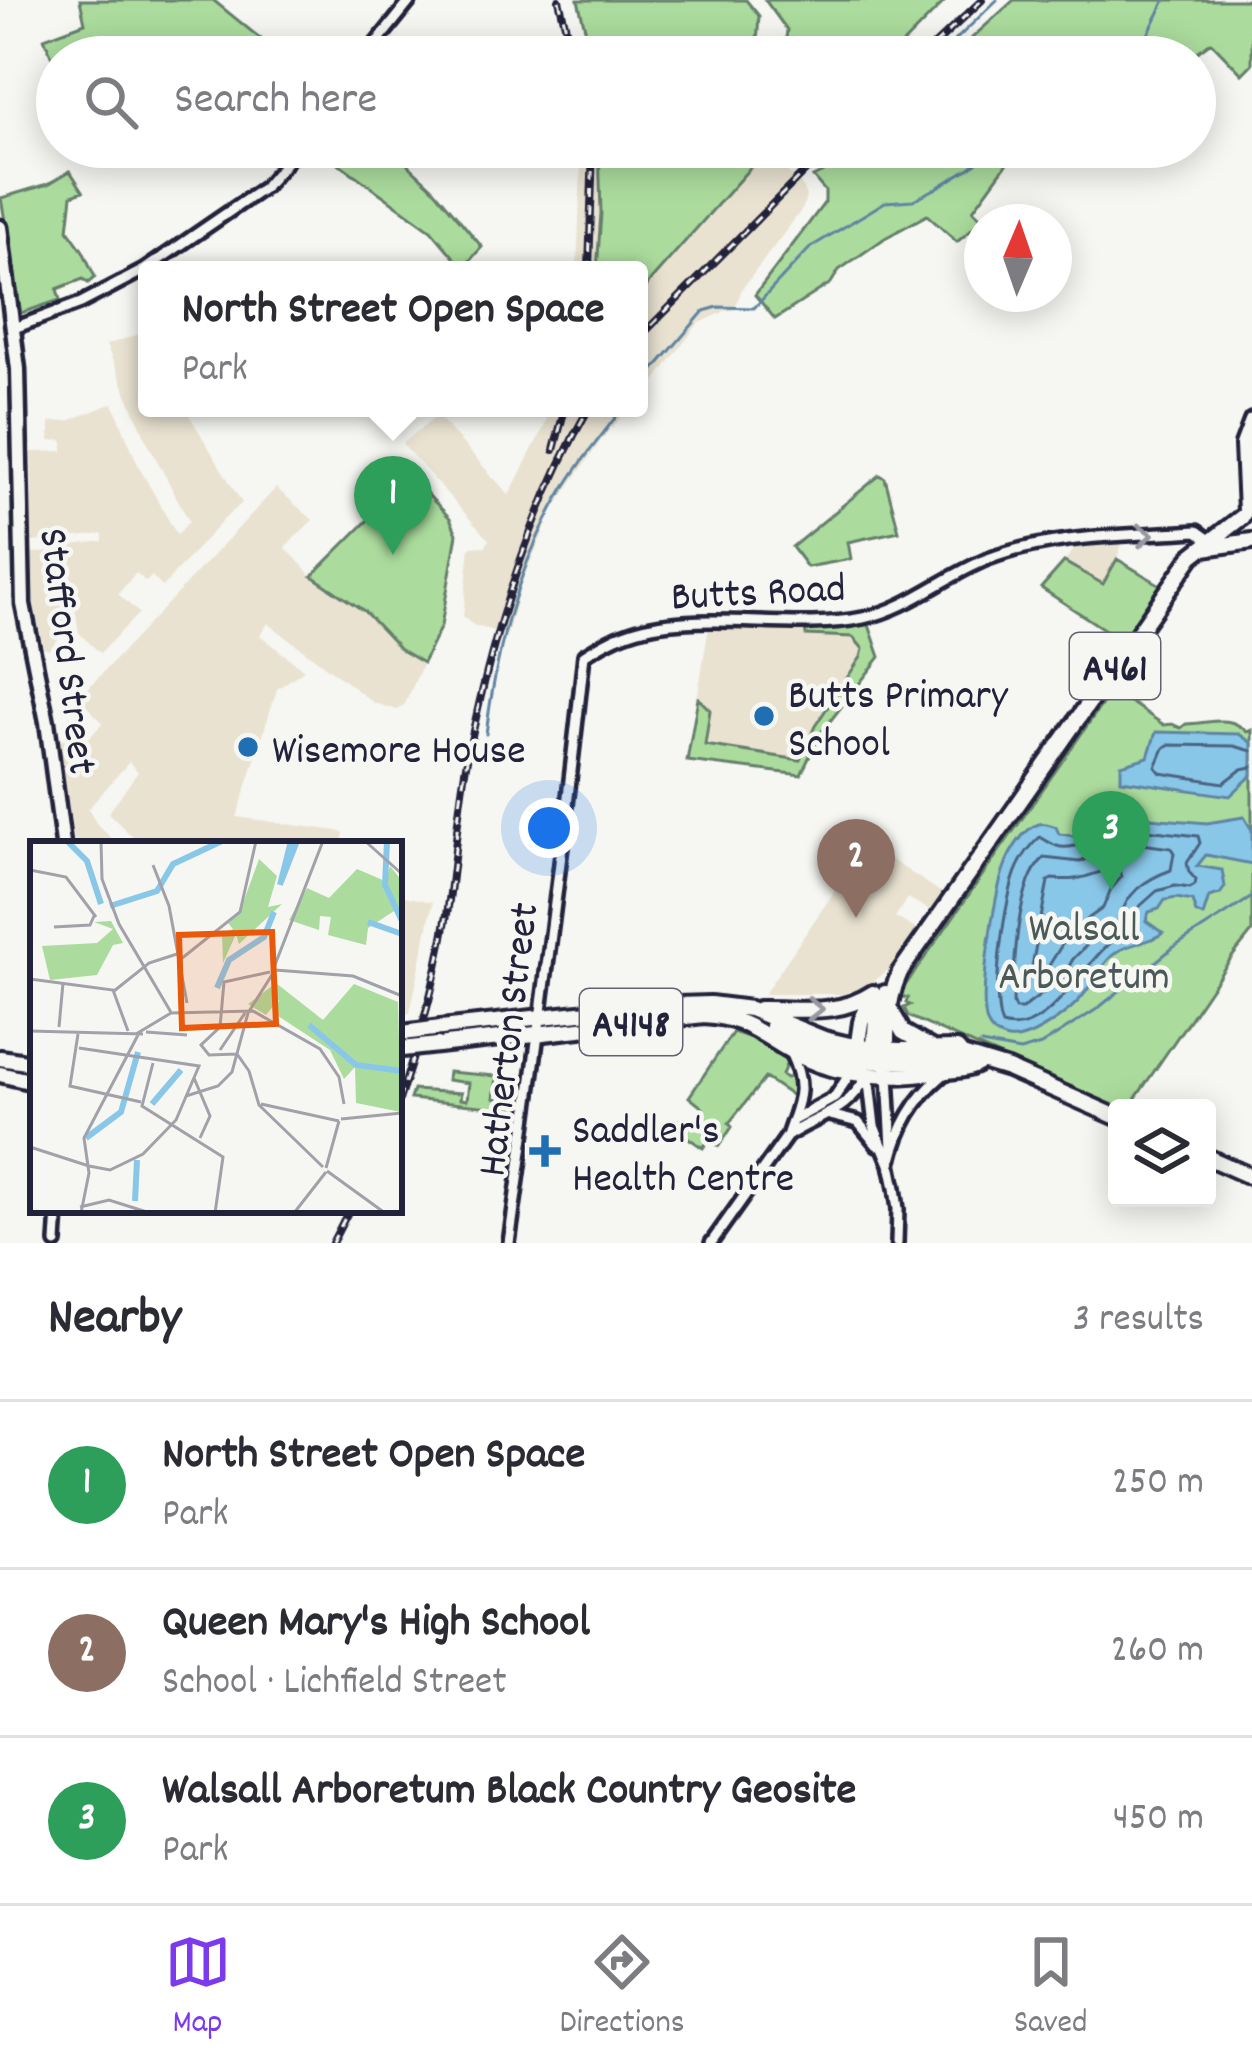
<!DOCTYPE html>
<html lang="en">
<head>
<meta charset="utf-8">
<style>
  body { margin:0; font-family:Dekko,sans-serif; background:#f2f2f3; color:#2b2b33 }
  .controls { position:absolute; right:36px; bottom:36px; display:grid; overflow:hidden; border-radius:12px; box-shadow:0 6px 30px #0003 }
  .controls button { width:108px; height:108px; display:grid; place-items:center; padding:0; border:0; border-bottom:3px solid #e1e1e2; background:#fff; color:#2b2b33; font:60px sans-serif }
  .compass { position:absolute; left:964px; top:204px; width:108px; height:108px; border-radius:50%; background:#fff; box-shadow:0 6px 30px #0003; rotate:2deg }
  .you { position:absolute; left:549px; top:828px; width:42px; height:42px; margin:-30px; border:9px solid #fff; border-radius:50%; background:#1a73e8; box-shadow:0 0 0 18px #1a73e833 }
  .badge { display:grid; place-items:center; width:78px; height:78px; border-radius:50%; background:#7c3aed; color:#fff; font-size:39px; font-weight:700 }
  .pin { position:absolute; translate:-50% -99px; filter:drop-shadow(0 3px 6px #0008) }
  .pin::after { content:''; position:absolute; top:63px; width:42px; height:36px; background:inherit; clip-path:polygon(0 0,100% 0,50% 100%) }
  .popup { position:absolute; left:138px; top:261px; width:510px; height:156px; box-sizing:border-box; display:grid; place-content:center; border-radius:12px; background:#fff; filter:drop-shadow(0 3px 9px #0005); font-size:39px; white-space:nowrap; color:#7c7c81 }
  .popup b { font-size:45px; color:#2b2b33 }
  .popup::after { content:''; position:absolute; left:50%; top:100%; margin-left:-24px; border:24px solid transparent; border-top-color:#fff }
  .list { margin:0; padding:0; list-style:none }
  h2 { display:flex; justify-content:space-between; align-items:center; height:156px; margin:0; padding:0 48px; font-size:51px }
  h2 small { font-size:39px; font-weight:400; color:#7c7c81 }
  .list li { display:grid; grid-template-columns:78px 1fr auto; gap:36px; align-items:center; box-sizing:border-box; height:168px; padding:0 48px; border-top:3px solid #e1e1e2 }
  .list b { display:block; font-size:45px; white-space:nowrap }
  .list p { margin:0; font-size:39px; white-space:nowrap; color:#7c7c81 }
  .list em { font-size:39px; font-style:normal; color:#7c7c81 }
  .icon { flex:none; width:66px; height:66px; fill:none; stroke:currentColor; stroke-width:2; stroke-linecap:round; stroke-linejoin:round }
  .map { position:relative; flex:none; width:1252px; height:1243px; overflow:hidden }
  .search { position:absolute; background:#fff; box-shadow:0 6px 30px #0003; left:36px; right:36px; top:36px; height:132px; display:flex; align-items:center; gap:30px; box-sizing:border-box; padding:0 42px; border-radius:66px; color:#7c7c81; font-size:45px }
  .sheet { height:660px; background:#fff }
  nav { display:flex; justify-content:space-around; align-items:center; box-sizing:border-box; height:168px; border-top:3px solid #e1e1e2; background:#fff; font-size:33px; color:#7c7c81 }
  nav a { display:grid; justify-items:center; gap:6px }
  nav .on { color:#7c3aed }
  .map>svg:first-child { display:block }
  .built { fill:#e9e2d1 }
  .green { fill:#abdc9d; stroke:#667f6c; stroke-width:3 }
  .water { fill:#89c7e9; stroke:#6085a3; stroke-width:3 }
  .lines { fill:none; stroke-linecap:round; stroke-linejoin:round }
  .shore { stroke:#4b6481; stroke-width:3 }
  .stream { stroke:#6085a3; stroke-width:3 }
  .minor-casing { stroke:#22223b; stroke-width:18 }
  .major-casing { stroke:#22223b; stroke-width:21 }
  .highway-casing { stroke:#22223b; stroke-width:22 }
  .minor { stroke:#f6f6f2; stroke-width:9 }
  .major { stroke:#f6f6f2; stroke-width:12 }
  .highway { stroke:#f6f6f2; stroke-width:14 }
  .rail-casing { stroke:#22223b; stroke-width:8 }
  .rail { stroke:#f6f6f2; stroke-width:3; stroke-dasharray:9; stroke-linecap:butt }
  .highway-bridge-casing { stroke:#22223b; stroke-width:22; stroke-linecap:butt }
  .highway-bridge { stroke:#f6f6f2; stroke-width:14 }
  .oneway { stroke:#9797a0 }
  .poi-dot { fill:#1f6fb2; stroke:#f6f6f2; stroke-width:4.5 }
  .labels { text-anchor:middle; stroke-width:9; stroke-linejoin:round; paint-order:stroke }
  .shield { fill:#f6f6f2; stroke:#626272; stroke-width:3 }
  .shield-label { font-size:39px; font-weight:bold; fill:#22223b }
  .street-label { font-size:42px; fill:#22223b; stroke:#f6f6f2 }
  .poi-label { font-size:42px; fill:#22223b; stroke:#f6f6f2; text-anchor:start }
  .park-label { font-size:42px; fill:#4b5a58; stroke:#f6f6f2 }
  .inset-river { fill:none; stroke:#89c7e9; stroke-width:6 }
  .inset-road { fill:none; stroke:#a1a1a9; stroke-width:3 }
  .view { fill:#e8590c; fill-opacity:0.15; stroke:#e8590c; stroke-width:6 }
  .inset-edge { fill:none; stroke:#22223b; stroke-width:6 }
</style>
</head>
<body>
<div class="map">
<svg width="1252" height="1243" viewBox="0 0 1252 1243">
  <rect width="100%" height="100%" fill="#f6f6f2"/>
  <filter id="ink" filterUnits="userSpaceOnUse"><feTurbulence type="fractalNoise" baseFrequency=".00833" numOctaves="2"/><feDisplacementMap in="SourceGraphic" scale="24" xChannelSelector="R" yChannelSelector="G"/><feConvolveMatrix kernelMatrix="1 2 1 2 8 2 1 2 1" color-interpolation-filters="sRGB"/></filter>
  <g filter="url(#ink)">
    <path class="built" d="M747 147H760L801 184 806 196 803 208 742 289 734 310 725 311 698 324 639 402V298L651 281 756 161 745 148Z
      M600 157 601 213 597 270H577L581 165Z
      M140 334 147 346V408H185L242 503 224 519 162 587 152 576 146 582 136 573 118 594 139 613 100 653 79 633 65 546 103 541V534L32 542V452L63 451V440L50 441V422L68 421 113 403 139 467 177 535 189 521 148 443 106 345Z
      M550 408H634L632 411 627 409 613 428H610L555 506 521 583 507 635 473 625 463 617 470 547 486 546 489 540 402 444 437 415 509 495 544 427Z
      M276 488 313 520 285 547 312 576 364 611 401 650 423 663 405 704 397 710 374 703 268 623 260 635 304 670 277 689 237 817 344 832 342 844H140L108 813 138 772 129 762 88 809 96 823 117 844H75L59 740 73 739 74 743H84L103 723 79 698Z
      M1123 540 1117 559 1103 584 1064 562 1080 542Z
      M56 552 68 627 49 650 44 648 34 603 29 553Z
      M868 622 880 657 820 734 801 775 687 761 709 626 777 630 832 628Z
      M867 844 945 895 933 912 908 898 895 917 919 931 894 965 867 987 841 994H764Z
      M399 895 433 902 410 1013 399 1015Z"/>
    <path class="green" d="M80 0H213L283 57H198L190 51 184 57H57V69L44 38 85 23Z
      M578 0H746L759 16 756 57H592Z
      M765 0H946L890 57H784L787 30Z
      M1014 0H1252V64L1242 74 1211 42 1191 57H951Z
      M316 147H389L434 189 482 247 463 268 431 230Z
      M599 147H745L756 161 651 280 639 298V270H597L601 213Z
      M853 147H1019L973 210 983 220 957 242 927 215 885 238 839 270 831 283 775 319 755 295 825 202V191L813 177 827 170Z
      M70 171 83 191 72 195 68 230 83 251 95 277 88 283 83 279 57 289 60 300 21 313 1 198 48 184Z
      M880 475 885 478 899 531 848 542 851 559 807 567 792 547Z
      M411 477 450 518 457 534 441 626 423 663 401 650 364 611 312 576Z
      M1117 559 1162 586 1125 643 1041 588 1064 562 1103 584Z
      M868 622 880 657 820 734 801 775 687 761 698 698 710 710 705 745 800 760 815 726 861 657 863 649 853 637 806 635 805 629 832 628Z
      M1112 690 1164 725 1172 724 1181 728 1186 724C1209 724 1229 713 1247 732L1252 730V932L1232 957 1129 1108H1118L908 1016 904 1008 910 1005 906 1003 908 998 901 997 900 993Z
      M733 1032 760 1041 787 1062 782 1075 786 1078 792 1077 794 1097 765 1078 729 1123 732 1127 719 1146 709 1140 703 1148 674 1128 679 1120 685 1123 688 1119H695L703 1108 689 1097Z
      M448 1072 497 1076 494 1098 516 1102 515 1106 511 1109 410 1099 413 1090 461 1093 460 1099 467 1100 469 1083 447 1080Z"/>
    <path class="water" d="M1156 732 1239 734 1252 743V775L1230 796 1121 780V765L1148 757Z
      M1115 815 1207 823 1244 817 1252 830V864L1206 855 1197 866 1222 870 1225 887 1220 894 1209 897 1203 916 1196 913 1192 901 1177 898 1165 900 1159 909 1149 912 1146 921 1163 933C1150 943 1134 942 1120 950 1103 960 1096 978 1085 993 1073 1010 1029 1043 1008 1039 998 1037 991 1033 987 1023 978 997 994 893 1005 866 1010 852 1024 828 1039 824 1046 822 1049 825 1056 827L1059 834 1074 836 1078 830 1102 825Z"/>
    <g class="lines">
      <path class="shore" d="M1252 751 1234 746 1168 745 1164 748 1156 767 1161 773 1224 783 1242 769 1252 767
        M1121 827 1198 836 1200 843 1187 863 1189 872 1196 880 1195 885 1190 888 1175 886 1157 891 1138 908 1134 932C1125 936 1116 938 1108 945 1080 968 1045 1039 1002 1025 990 1000 1005 893 1018 867 1023 856 1031 845 1040 837 1046 840 1051 844 1057 846 1073 852 1107 835 1121 827Z
        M1126 842 1171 848 1174 853 1171 870C1144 880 1126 893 1119 921L1101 931 1073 959 1062 979 1022 1009H1015L1013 1004C1014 967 1016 882 1044 858L1080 862Z
        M1117 868 1122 876 1111 889 1103 908 1089 918 1063 943 1048 967 1040 973 1035 972 1032 966 1048 881 1052 879C1085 882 1089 873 1117 868Z"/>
      <path class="stream" d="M938 57 997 0
        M1137 57 1165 0
        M823 171 846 147
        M639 387 704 311 718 307 754 308 811 247 885 202 913 200 935 189 971 167 995 147
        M486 734C496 655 514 579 552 509 571 473 598 440 623 408
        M981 1044 1020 1051 1041 1045 1097 1009 1174 947 1252 897"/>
      <defs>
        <path id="minor" d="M365 57 411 0
          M14 328 81 303 144 270 265 187 299 147
          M868 1074 874 1126 890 1164 895 1188 898 1209 897 1243
          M888 1075 892 1147
          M830 1115 858 1122 877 1145
          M795 1119 834 1098 851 1072
          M787 1136C820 1114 847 1114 868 1074
          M890 1164C899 1127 914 1099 944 1074
          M56 1243 58 1210
          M509 1243C537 1048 563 852 584 655 597 647 610 639 624 634 691 607 790 633 863 618 908 609 945 576 988 559 1053 534 1128 536 1197 531L1211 541
          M711 1243 787 1136C798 1102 808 1091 791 1054"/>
        <path id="major" d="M0 227 18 369 23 604 47 722 63 844"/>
        <path id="highway" d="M1246 511 1243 445 1252 421
          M1204 548 1252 541
          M889 1007 903 1032 931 1048
          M759 1009C799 1008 837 1017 873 993
          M772 1026C786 1034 799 1043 814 1049 860 1067 907 1061 955 1059L962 1055
          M441 1028 644 1006 710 1004 750 1009 824 1039 858 1047 898 1050 957 1049 962 1055 1008 1069 1117 1117
          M438 1045 704 1015C752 1018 767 1041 806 1059 845 1077 895 1079 936 1072 952 1070 969 1071 981 1062
          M856 1056 861 1022 871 996
          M0 1058 33 1063
          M873 1058 877 1007 885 993
          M0 1074 33 1082
          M888 1075C886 1038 885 1005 900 972L1192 556 1242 517
          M1207 1157 1252 1177"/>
      </defs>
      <use href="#minor" class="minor-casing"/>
      <use href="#major" class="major-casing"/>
      <use href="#highway" class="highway-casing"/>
      <use href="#minor" class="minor"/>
      <use href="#major" class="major"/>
      <use href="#highway" class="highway"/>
      <defs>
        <path id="rail" d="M559 0 573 57
          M922 57 982 0
          M589 270 593 147
          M639 338 829 147
          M554 450 565 408
          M399 1100C420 1039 437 978 447 914 455 863 457 811 467 760 491 639 527 516 589 408
          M332 1243 349 1210"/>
      </defs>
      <use href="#rail" class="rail-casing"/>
      <use href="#rail" class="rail"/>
      <defs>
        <path id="highway-bridge" d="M403 1033 441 1028
          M402 1049 438 1045"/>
      </defs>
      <use href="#highway-bridge" class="highway-bridge-casing"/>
      <use href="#highway-bridge" class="highway-bridge"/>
    </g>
    <defs><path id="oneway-chevron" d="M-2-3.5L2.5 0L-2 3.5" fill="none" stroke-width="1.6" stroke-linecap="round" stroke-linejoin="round" transform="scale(3)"/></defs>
    <g class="oneway">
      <use href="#oneway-chevron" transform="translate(1145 535) rotate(-4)"/>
      <use href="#oneway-chevron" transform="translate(815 1009)"/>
    </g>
  </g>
  <g class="poi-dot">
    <circle cx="764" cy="716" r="12"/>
    <circle cx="248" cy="747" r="12"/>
    <path d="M539 1133h12v12h12v12h-12v12h-12v-12h-12v-12h12z"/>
  </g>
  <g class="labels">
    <g class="shield">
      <rect x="1070" y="633" width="90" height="66" rx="9"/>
      <rect x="580" y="989" width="102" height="66" rx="9"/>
    </g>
    <g class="shield-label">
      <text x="1115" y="680">A461</text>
      <text x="631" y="1036">A4148</text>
    </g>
    <g class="street-label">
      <text transform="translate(758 589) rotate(-3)" y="15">Butts Road</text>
      <text transform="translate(71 651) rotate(83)" y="15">Stafford Street</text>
      <text transform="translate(505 1039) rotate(-83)" y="15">Hatherton Street</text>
    </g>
    <g class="poi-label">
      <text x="788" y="707">Butts Primary<tspan x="788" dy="48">School</tspan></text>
      <text x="272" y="762">Wisemore House</text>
      <text x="572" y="1142">Saddler's<tspan x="572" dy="48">Health Centre</tspan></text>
    </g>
    <g class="park-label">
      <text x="1084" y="940">Walsall<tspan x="1084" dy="48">Arboretum</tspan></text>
    </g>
  </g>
  <g transform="translate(30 841)">
    <rect width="372" height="372" fill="#f6f6f2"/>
    <path d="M229 18 247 35 238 66 252 63 209 103 206 93 193 122 192 92 203 88 198 82 209 73ZM360 25 372 40V79L364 70 338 87 336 104 298 94 301 76 290 75 289 89 259 79 277 47 299 57 327 28 355 40ZM81 80 93 102 83 104 67 134 20 139 12 105 67 102 83 88 64 81ZM246 142 293 179 324 143 368 161 371 271 326 262 325 226 314 238 300 209 245 173 249 158 236 174 218 163Z" fill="#abdc9d"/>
    <path class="inset-river" d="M37 0 57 20 71 63M357 0 355 44 372 80M251 41 267 0M250 44 261 0M80 65 127 50 143 23 192 0M338 81 372 93M187 147 199 119 234 96 244 71M279 184 326 224 372 230M122 263 151 229M56 297 91 271 108 211M105 360 107 319"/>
    <path class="inset-road" d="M71 0 72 38 89 83 142 173M335 0 372 33M123 24 139 65 157 162M0 29 36 36 66 76M24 86 60 84 64 75M151 118 210 71 226 0M243 129 293 0M245 129 323 135 372 155M0 138 83 149 98 190M84 150 119 122 147 113M218 172 245 129M29 186 33 142M0 190 113 193M116 191 157 194M48 193 40 245 111 261M106 193 141 172 223 170 290 208 309 236 314 263M49 207 169 225 146 279 113 313 80 329 59 325M190 209 215 172M123 222 112 265 193 316 185 372M219 230 207 213 179 214 171 204 190 186 194 141 240 131M219 230 229 264 293 326M164 237 180 275 170 297M156 255 188 245 202 231 218 172M231 263 309 280M311 278 372 272M0 306 59 325M296 327 309 280M297 330 355 372M50 366 79 359 120 372M51 372 59 332 54 297 108 194M264 372 296 331"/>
    <path class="view" d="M242 91 246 183 152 187 149 94Z"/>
    <rect width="372" height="372" class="inset-edge"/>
  </g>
</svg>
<div class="controls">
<button><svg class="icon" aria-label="layers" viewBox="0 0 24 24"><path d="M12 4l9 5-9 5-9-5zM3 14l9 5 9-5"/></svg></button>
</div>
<svg class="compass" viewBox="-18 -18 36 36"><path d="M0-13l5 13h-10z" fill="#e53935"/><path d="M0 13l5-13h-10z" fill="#7c7c81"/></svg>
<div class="you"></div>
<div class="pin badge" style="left:393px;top:555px;background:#2e9e5b">1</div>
<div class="popup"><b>North Street Open Space</b>Park</div>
<div class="pin badge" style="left:856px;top:918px;background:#8d6e63">2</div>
<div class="pin badge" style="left:1111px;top:890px;background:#2e9e5b">3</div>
<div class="search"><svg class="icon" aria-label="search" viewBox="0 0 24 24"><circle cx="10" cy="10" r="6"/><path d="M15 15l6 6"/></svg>Search here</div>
</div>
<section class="sheet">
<h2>Nearby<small>3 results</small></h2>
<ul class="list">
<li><span class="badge" style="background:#2e9e5b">1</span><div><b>North Street Open Space</b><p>Park</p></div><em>250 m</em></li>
<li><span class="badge" style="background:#8d6e63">2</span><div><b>Queen Mary's High School</b><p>School · Lichfield Street</p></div><em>260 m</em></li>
<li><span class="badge" style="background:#2e9e5b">3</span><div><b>Walsall Arboretum Black Country Geosite</b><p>Park</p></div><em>450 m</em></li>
</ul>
</section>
<nav>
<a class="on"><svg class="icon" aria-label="map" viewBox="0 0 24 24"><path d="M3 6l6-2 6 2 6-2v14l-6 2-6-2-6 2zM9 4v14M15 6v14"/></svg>Map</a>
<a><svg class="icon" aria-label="directions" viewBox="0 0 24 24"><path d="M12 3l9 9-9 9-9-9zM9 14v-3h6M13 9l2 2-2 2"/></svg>Directions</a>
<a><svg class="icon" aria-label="saved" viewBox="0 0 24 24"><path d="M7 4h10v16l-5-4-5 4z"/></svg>Saved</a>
</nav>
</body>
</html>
